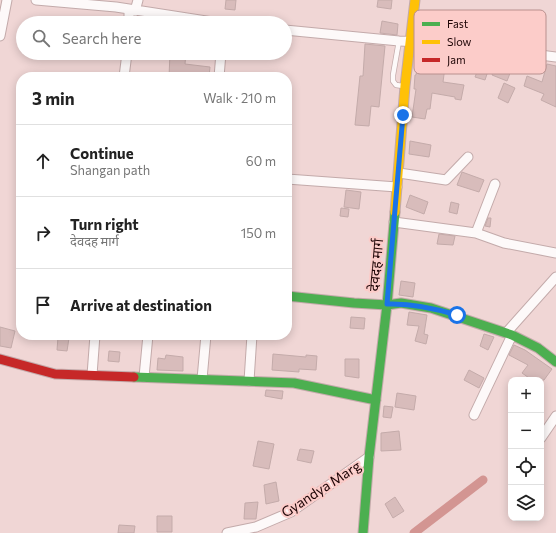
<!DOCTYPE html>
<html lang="en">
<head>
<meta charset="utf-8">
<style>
  body { margin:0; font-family:Commissioner,"Noto Sans Devanagari",sans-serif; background:#f2f2f2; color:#222 }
  .controls { position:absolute; right:12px; bottom:12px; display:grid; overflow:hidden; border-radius:8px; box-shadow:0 2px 10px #0003 }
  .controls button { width:36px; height:36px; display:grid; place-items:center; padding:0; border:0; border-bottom:1px solid #e0e0e0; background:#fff; color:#222; font:20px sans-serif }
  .stop { position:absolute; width:12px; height:12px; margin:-9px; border:3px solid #1a73e8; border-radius:50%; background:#fff }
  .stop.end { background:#1a73e8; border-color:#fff; box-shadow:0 1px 4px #0008 }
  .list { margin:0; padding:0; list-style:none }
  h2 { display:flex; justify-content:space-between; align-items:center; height:52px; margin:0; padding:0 16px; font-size:17px }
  h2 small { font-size:13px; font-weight:400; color:#767676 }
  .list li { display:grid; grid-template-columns:26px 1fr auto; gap:12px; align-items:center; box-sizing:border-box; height:72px; padding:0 16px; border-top:1px solid #e0e0e0 }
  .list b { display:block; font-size:15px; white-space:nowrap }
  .list p { margin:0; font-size:13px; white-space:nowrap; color:#767676 }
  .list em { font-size:13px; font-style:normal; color:#767676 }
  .icon { flex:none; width:22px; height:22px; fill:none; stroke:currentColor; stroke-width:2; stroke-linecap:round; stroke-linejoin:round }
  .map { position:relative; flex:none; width:556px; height:533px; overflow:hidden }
  .search { position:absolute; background:#fff; box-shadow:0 2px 10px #0003; left:16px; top:16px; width:276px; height:44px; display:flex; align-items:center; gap:10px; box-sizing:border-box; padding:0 14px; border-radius:22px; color:#767676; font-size:15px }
  .panel { position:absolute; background:#fff; box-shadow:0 2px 10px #0003; left:16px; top:72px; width:276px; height:268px; border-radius:16px }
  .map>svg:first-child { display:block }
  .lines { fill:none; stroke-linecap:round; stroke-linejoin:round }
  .canal { stroke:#d39592; stroke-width:9 }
  .building { fill:#d8bcbb; stroke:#c4abaa }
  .lane-casing { stroke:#c3aaaa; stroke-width:6 }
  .street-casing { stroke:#c3aaaa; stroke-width:11 }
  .fast-casing { stroke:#c3aaaa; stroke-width:11 }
  .slow-casing { stroke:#c3aaaa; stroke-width:11 }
  .jam-casing { stroke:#c3aaaa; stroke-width:11 }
  .lane { stroke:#fdf9f9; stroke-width:4.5 }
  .street { stroke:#fdf9f9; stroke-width:9 }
  .fast { stroke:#4caf50; stroke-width:9 }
  .slow { stroke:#ffc107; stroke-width:9 }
  .jam { stroke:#c62828; stroke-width:9 }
  .route { stroke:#1a73e8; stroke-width:5 }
  .labels { text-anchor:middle; stroke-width:4; stroke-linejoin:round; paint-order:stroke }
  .street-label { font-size:14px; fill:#1e0506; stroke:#fcccc9 }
  .key { fill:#fcccc9; stroke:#b9908e; stroke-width:1 }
  .key-label { font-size:11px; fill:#1e0506 }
</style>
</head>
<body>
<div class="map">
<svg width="556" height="533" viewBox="0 0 556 533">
  <rect width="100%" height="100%" fill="#f0d6d5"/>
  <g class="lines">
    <path class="canal" d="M414 533 483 480"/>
  </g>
  <path class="building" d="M226 0H236L235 10 225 9Z
    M378 0H392L391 9 377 7Z
    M382 21 398 24 397 35 380 33Z
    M365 44 385 46 379 107 371 106 369 126 355 125 360 76H363Z
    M420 52 446 57V54L473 59 472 63 489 68 485 80 475 77 477 72 445 67 443 82 464 85 461 100 455 99V97L432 93 430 109H427L425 119 412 117 416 89H414L415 75H416Z
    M170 53H186L185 64 210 67 209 77H169Z
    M497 62 512 68 507 81 492 75Z
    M547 64 556 66V107L541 100 544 94 524 86 527 76 542 82Z
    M504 83 515 88 508 103 498 98Z
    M410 141 431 145 429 157 409 154Z
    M462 172 484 180 479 192 457 185Z
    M346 190 361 192 359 209 344 207Z
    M410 195 428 202 424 214 406 207Z
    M451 202 459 204 457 214 449 212Z
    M341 208 349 209 348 217 340 216Z
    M488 218H491L490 227 485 226Z
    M439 234 455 236 453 245 437 244Z
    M401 281 415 283 413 297 399 295Z
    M409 312 427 315 424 334 428 335 426 344 415 341 419 326 407 325Z
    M351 317 365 318 364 329 350 328Z
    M0 327 15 331 11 348 0 346Z
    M484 334 494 337 488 350 480 346Z
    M58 337 69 338 67 351 57 350Z
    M514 345 525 350 552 369 544 380H532L522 373 528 365 509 355Z
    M109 351 120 352 119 362 108 361Z
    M273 354 306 357V355L317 356 316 370 299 369V372L272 370Z
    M166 355 183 357V371L157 370 158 358 165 359Z
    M345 359H359V378L345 376Z
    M469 370 484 378 479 388 464 380Z
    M266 390 283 391 282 399 265 396Z
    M397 393 416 396 414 410 395 407Z
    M384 406 393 407 391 418 383 417Z
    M399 431 401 450 381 451V433Z
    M258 441 274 444 269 469 253 466Z
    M300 449 314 451 311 463 297 460Z
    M276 482 279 501 266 504 264 485Z
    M395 497 404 511 393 518 385 504Z
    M258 502 256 519H244L245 503Z
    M157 516H172V532H157Z
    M119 525 135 526 134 533H118Z"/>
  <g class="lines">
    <defs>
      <path id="lane" d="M399 41 393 75V81L396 85 403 86"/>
      <path id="street" d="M36 0 116 7 219 23
        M135 11 138 0
        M129 23V9
        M285 30 399 41 446 43 556 57
        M0 36 7 0
        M124 77 127 53
        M219 77 221 53
        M399 173 446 180 468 157
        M287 179 397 187
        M394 222 476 233 504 243 556 253
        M476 233 495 184
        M507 332 556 277
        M92 375 95 335
        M144 377 148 335
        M202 379 206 335
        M249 381 252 335
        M474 415 512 335
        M541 438 556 416
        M227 533 256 527 291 512 369 457"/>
      <path id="fast" d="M287 296 354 303 387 305 401 303 431 308 512 335 538 348 556 362
        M134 377 294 383 376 400
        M363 533 369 457 387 305 395 212"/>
      <path id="slow" d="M395 212 405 86 415 0"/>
      <path id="jam" d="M0 359 55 374 134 377"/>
    </defs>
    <use href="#lane" class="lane-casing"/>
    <use href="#street" class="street-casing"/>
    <use href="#fast" class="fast-casing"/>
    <use href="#slow" class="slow-casing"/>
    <use href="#jam" class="jam-casing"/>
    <use href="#lane" class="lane"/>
    <use href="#street" class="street"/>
    <use href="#fast" class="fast"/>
    <use href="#slow" class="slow"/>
    <use href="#jam" class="jam"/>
  </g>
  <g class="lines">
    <path class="route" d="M403 115 387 304C412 303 434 308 457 315"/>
  </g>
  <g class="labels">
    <g class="street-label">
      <text transform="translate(376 265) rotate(-85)" y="5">देवदह मार्ग</text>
      <text transform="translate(321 489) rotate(-33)" y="5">Gyandya Marg</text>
    </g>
  </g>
  <rect x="414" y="10" width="132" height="64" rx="6" class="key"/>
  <rect x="422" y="22" width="18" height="4" fill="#4caf50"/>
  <rect x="422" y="40" width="18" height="4" fill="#ffc107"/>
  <rect x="422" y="58" width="18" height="4" fill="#c62828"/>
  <g class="key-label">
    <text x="447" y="28">Fast</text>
    <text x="447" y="46">Slow</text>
    <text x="447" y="64">Jam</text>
  </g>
</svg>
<div class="controls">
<button>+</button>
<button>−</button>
<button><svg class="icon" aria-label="locate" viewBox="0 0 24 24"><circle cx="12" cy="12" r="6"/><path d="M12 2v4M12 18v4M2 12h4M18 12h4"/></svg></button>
<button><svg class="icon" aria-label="layers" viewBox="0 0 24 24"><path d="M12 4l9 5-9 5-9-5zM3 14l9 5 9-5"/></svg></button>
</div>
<div class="stop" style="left:457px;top:315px"></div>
<div class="stop end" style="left:403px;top:115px"></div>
<div class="search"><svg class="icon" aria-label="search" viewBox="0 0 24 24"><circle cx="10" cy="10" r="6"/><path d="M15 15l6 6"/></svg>Search here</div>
<section class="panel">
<h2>3 min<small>Walk · 210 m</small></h2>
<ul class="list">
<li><svg class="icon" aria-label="ahead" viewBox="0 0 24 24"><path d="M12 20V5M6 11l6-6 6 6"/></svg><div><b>Continue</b><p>Shangan path</p></div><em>60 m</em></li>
<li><svg class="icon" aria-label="right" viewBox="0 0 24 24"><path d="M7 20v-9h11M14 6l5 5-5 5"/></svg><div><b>Turn right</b><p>देवदह मार्ग</p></div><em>150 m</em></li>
<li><svg class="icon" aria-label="arrive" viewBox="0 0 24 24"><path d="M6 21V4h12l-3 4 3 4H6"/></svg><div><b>Arrive at destination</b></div></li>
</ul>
</section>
</div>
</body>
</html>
